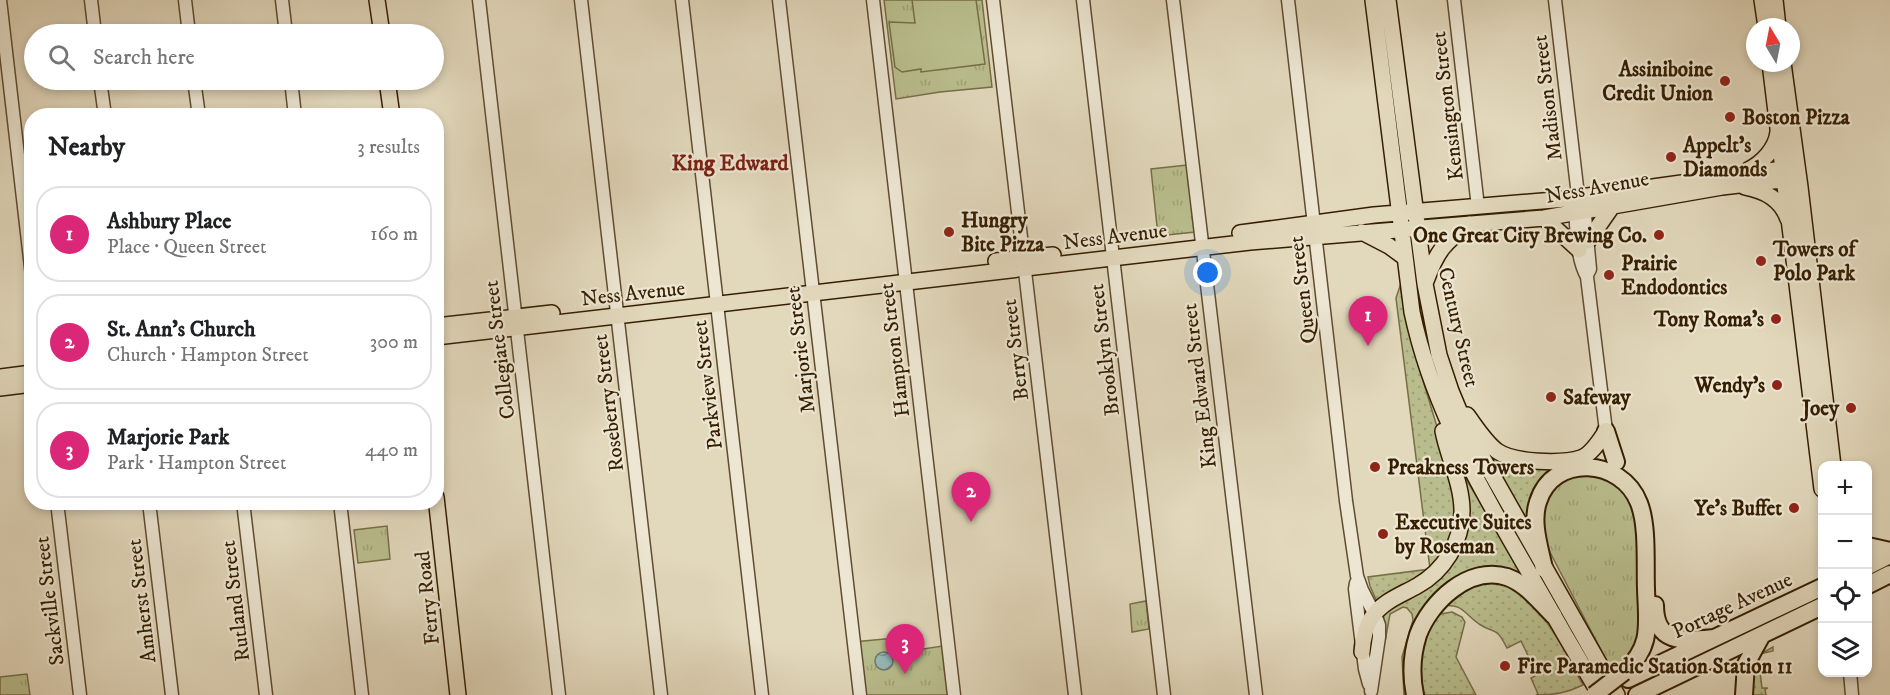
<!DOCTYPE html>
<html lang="en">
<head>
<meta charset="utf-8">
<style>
  body { margin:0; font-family:"IM FELL DW Pica",serif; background:#f6f6f6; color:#202124 }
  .controls { position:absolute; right:18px; bottom:18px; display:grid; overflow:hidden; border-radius:12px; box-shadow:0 3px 9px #0003 }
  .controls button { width:54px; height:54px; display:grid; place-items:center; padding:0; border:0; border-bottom:2px solid #e0e0e0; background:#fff; color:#202124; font:30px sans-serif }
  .compass { position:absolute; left:1746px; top:18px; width:54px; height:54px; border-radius:50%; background:#fff; box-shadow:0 3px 9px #0003; rotate:350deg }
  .you { position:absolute; left:1208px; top:273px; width:21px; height:21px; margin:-15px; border:4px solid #fff; border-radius:50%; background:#1a73e8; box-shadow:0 0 0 9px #1a73e833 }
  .badge { display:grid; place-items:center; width:39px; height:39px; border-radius:50%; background:#db2777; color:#fff; font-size:20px; font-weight:700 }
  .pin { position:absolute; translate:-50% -50px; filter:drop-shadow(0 2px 3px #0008) }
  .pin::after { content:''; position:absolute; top:32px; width:21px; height:18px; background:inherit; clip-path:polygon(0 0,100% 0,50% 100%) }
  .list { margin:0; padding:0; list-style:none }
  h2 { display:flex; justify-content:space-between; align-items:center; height:78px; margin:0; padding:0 24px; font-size:26px }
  h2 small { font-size:20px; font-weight:400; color:#757577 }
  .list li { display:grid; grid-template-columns:39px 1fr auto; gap:18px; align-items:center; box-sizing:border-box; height:96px; margin:0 12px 12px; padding:0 12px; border:2px solid #e0e0e0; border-radius:24px }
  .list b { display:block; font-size:22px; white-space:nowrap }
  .list p { margin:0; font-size:20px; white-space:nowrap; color:#757577 }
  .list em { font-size:20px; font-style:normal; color:#757577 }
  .icon { flex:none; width:33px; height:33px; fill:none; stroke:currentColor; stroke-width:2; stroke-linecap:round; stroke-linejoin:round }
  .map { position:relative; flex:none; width:1890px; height:695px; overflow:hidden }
  .search { position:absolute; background:#fff; box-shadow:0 3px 9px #0003; left:24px; top:24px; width:420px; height:66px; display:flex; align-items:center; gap:15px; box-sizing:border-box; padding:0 21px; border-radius:33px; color:#757577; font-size:22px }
  .panel { position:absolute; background:#fff; box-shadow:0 3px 9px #0003; left:24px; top:108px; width:420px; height:402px; border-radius:24px }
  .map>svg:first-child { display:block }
  .grass { fill:url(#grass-dots); stroke:#776e46; stroke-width:1.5 }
  .park { fill:url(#park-tufts); stroke:#776e46; stroke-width:1.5 }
  .pitch { fill:#b9bd8d; stroke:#776e46; stroke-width:1.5 }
  .water { fill:url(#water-waves); stroke:#707a6f; stroke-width:1.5 }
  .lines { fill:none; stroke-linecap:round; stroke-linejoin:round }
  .minor-casing { stroke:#604c2f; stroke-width:15 }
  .major-casing { stroke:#351e00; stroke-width:18 }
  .highway-casing { stroke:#351e00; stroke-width:20 }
  .minor { stroke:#ece6d3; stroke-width:12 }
  .major { stroke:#e2d8bc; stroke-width:15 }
  .highway { stroke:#e2d8bc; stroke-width:16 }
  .highway-bridge-casing { stroke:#351e00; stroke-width:20; stroke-linecap:butt }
  .highway-bridge { stroke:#e2d8bc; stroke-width:16 }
  .poi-dot { fill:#8f2418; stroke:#ece6d3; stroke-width:2 }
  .labels { text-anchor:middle; stroke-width:4.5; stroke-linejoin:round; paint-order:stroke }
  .poi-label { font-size:21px; font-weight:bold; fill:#351e00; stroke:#ece6d3; text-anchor:start }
  .street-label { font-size:21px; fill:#351e00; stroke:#ece6d3 }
  .neighbourhood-label { font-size:22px; font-weight:bold; fill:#7a1f14; stroke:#ece6d3 }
</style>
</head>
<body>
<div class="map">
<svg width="1890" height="695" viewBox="0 0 1890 695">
  <defs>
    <pattern id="grass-dots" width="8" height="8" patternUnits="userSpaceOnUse" patternTransform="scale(1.5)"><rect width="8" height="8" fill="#b9bd8d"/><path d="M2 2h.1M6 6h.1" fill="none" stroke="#a0a278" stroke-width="1.8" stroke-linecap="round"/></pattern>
    <pattern id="park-tufts" width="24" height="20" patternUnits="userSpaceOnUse" patternTransform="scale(1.5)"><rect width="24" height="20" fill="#b9bd8d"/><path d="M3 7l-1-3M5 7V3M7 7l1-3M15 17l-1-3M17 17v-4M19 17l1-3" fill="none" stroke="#a0a278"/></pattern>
    <pattern id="water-waves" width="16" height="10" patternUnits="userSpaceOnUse" patternTransform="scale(1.5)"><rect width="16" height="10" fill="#98b8b9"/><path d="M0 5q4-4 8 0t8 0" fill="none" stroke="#7d9594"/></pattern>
  </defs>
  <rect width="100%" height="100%" fill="#e2d8bc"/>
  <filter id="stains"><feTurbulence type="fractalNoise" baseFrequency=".00333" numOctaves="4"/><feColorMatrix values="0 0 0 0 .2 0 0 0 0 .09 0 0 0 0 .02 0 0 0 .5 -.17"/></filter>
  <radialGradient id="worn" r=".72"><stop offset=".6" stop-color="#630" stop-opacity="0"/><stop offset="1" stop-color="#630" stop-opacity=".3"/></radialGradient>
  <path class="grass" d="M1400 286 1415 354 1441 440 1459 520 1437 566 1378 604 1370 586 1368 577 1430 569 1396 298Z
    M1482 444 1495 454 1573 462 1530 517 1526 519Z
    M1463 474 1525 578 1504 572 1430 606 1412 695H1404L1402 657 1413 620 1412 614 1407 608 1403 607 1390 614 1385 642V623L1382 611 1449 563Z
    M1501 579 1533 601 1572 661 1570 662 1583 685C1567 693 1554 695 1536 695L1538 694 1531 678 1535 676 1536 672 1521 641 1507 648C1495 625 1496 635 1479 624 1463 613 1463 603 1441 606L1461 587Z
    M1452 612 1462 617 1465 622 1456 657 1476 695H1419L1417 658 1433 617 1440 614Z
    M1773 647V651L1760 654 1759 663 1762 688H1768L1765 689 1766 695H1748C1748 669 1747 660 1773 647Z"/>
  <path class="park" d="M884 0H982L992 87 940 92 896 99Z
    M1187 165 1195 232 1158 236 1151 169Z
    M1602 473 1635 502 1642 642 1616 669 1612 671 1541 535V506L1562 478Z
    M387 526 390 559 358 563 354 530Z
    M1146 601 1149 629 1132 632 1130 604Z
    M895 638 897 653 949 645 954 695H860L853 642Z
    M27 674 30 695H0V677Z"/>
  <path class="pitch" d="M912 0H976L985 64 921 72V69L902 72 895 67 889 22 915 23Z"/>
  <path class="water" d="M875 661a9 9 0 1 1 18 0a9 9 0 1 1-18 0Z"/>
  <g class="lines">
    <defs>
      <path id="minor" d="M0 0 32 276
        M91 0 95 34
        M185 0 189 34
        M282 0 286 34
        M479 0 559 695
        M581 0 661 695
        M682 0 762 695
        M779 0 860 695
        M873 0 954 695
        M993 0 1075 695
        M1083 0 1164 695
        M1173 0 1256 695
        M1288 0 1346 501 1357 576 1362 590 1376 617 1379 625V637L1371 691
        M1454 0 1478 207
        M1555 0 1577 187 1578 192 1574 198C1577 223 1575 255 1587 277L1606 431
        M100 80 105 116
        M194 80 199 116
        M291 80 295 116
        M1584 205 1590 269 1588 273
        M57 502 80 695
        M149 502 172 695
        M243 502 266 695
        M340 502 362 695
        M1356 583 1355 589 1365 669 1369 684
        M1850 672 1852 695"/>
      <path id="major" d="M377 0 382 34
        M1373 0 1412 312C1430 397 1468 466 1511 541 1540 592 1570 644 1600 695
        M1388 0 1425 284 1439 355 1451 391 1468 432 1617 695
        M1762 0 1766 27
        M1775 0 1778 27
        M1770 63 1822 489
        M1783 63 1800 187 1833 466
        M387 80 392 116
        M1748 170C1762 163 1776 149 1778 132
        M1745 187C1765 191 1781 199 1788 219
        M1544 218 1579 250
        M1362 232 1389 246 1404 257
        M1240 233 1374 215 1566 199 1797 167
        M1588 241 1611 208
        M996 261 1053 255
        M1426 281C1437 251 1444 243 1469 224
        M436 326 552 313
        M436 337 1250 242 1544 218 1722 187 1798 178
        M0 377 32 373
        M0 388 32 384
        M1467 415C1476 427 1485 442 1497 451 1514 463 1562 464 1581 458 1592 454 1600 440 1606 431
        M436 497 458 695
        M1362 652C1363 639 1365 627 1372 617 1383 601 1401 595 1417 586 1444 571 1462 542 1462 511 1462 484 1448 457 1443 431"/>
      <path id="highway" d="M1606 431 1616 462
        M1868 546 1890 551
        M1868 566 1890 555
        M1544 569C1540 548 1531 523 1538 502 1553 453 1622 458 1639 503 1648 526 1645 563 1646 589 1647 624 1653 646 1624 672
        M1868 585 1890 574
        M1655 605C1655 645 1684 641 1714 638
        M1628 679 1822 587
        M1415 695C1411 676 1412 654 1418 635 1430 602 1469 565 1507 577 1525 583 1539 601 1553 615
        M1637 695 1822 606
        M1744 695 1746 664 1762 635"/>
    </defs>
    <use href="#minor" class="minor-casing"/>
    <use href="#major" class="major-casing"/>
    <use href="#highway" class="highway-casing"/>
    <use href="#minor" class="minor"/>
    <use href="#major" class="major"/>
    <use href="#highway" class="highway"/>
    <defs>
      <path id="highway-bridge" d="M1594 695 1624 672"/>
    </defs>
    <use href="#highway-bridge" class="highway-bridge-casing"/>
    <use href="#highway-bridge" class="highway-bridge"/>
  </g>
  <g class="poi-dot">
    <circle cx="1725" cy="81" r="6"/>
    <circle cx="1730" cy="117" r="6"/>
    <circle cx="1671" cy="157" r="6"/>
    <circle cx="949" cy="232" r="6"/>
    <circle cx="1659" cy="235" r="6"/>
    <circle cx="1761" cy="261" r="6"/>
    <circle cx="1609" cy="275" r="6"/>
    <circle cx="1776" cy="319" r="6"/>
    <circle cx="1777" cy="385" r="6"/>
    <circle cx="1551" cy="397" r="6"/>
    <circle cx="1851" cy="408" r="6"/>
    <circle cx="1375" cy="467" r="6"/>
    <circle cx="1794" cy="508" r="6"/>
    <circle cx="1383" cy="534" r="6"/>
    <circle cx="1505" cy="666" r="6"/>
  </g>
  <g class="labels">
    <g class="poi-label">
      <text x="1713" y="76" text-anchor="end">Assiniboine<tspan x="1713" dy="24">Credit Union</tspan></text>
      <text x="1742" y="124">Boston Pizza</text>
      <text x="1683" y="152">Appelt's<tspan x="1683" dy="24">Diamonds</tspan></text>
      <text x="961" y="227">Hungry<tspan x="961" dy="24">Bite Pizza</tspan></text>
      <text x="1647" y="242" text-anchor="end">One Great City Brewing Co.</text>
      <text x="1773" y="256">Towers of<tspan x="1773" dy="24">Polo Park</tspan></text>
      <text x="1621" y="270">Prairie<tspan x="1621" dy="24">Endodontics</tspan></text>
      <text x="1764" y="326" text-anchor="end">Tony Roma's</text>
      <text x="1765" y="392" text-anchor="end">Wendy's</text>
      <text x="1563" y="404">Safeway</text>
      <text x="1839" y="415" text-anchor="end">Joey</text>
      <text x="1387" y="474">Preakness Towers</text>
      <text x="1782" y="515" text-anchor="end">Ye's Buffet</text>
      <text x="1395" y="529">Executive Suites<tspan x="1395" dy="24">by Roseman</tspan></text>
      <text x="1517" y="673">Fire Paramedic Station Station 11</text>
    </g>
    <g class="street-label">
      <text transform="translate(1547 98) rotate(-97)" y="7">Madison Street</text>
      <text transform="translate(1447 106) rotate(-97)" y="7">Kensington Street</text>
      <text transform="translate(1597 187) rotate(-10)" y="7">Ness Avenue</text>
      <text transform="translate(1115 236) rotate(-7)" y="7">Ness Avenue</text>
      <text transform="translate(1302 290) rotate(-97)" y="7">Queen Street</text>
      <text transform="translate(633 293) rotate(-6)" y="7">Ness Avenue</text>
      <text transform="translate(1459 327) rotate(77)" y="7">Century Street</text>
      <text transform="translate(499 350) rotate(-97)" y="7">Collegiate Street</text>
      <text transform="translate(800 350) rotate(-97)" y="7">Marjorie Street</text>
      <text transform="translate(894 350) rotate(-97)" y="7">Hampton Street</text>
      <text transform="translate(1015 350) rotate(-97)" y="7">Berry Street</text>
      <text transform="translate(1104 350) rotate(-97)" y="7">Brooklyn Street</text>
      <text transform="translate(707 385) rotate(-97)" y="7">Parkview Street</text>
      <text transform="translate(1199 386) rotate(-97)" y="7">King Edward Street</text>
      <text transform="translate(608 403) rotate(-97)" y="7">Roseberry Street</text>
      <text transform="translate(427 598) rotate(-96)" y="7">Ferry Road</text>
      <text transform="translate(49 601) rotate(-97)" y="7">Sackville Street</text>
      <text transform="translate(141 601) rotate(-97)" y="7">Amherst Street</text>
      <text transform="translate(235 601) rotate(-97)" y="7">Rutland Street</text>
      <text transform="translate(1732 605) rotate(-25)" y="7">Portage Avenue</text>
    </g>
    <g class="neighbourhood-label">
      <text x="730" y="170">King Edward</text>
    </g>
  </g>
  <rect width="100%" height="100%" filter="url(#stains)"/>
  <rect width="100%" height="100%" fill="url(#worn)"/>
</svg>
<div class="controls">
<button>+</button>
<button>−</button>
<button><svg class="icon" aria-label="locate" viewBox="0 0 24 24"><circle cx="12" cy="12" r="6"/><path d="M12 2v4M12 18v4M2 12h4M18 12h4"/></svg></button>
<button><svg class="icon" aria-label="layers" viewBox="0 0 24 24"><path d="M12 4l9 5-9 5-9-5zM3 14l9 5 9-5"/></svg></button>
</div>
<svg class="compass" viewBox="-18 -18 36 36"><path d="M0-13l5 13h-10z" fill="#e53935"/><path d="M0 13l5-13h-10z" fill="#757577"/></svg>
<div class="you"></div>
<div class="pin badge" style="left:1368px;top:346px">1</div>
<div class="pin badge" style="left:971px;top:522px">2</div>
<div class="pin badge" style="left:905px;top:674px">3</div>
<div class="search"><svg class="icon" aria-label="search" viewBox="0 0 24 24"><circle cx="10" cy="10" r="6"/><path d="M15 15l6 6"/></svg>Search here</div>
<section class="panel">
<h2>Nearby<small>3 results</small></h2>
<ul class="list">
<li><span class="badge">1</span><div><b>Ashbury Place</b><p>Place · Queen Street</p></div><em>160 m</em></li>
<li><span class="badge">2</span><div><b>St. Ann's Church</b><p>Church · Hampton Street</p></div><em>300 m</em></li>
<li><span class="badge">3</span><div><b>Marjorie Park</b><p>Park · Hampton Street</p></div><em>440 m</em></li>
</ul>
</section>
</div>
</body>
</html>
